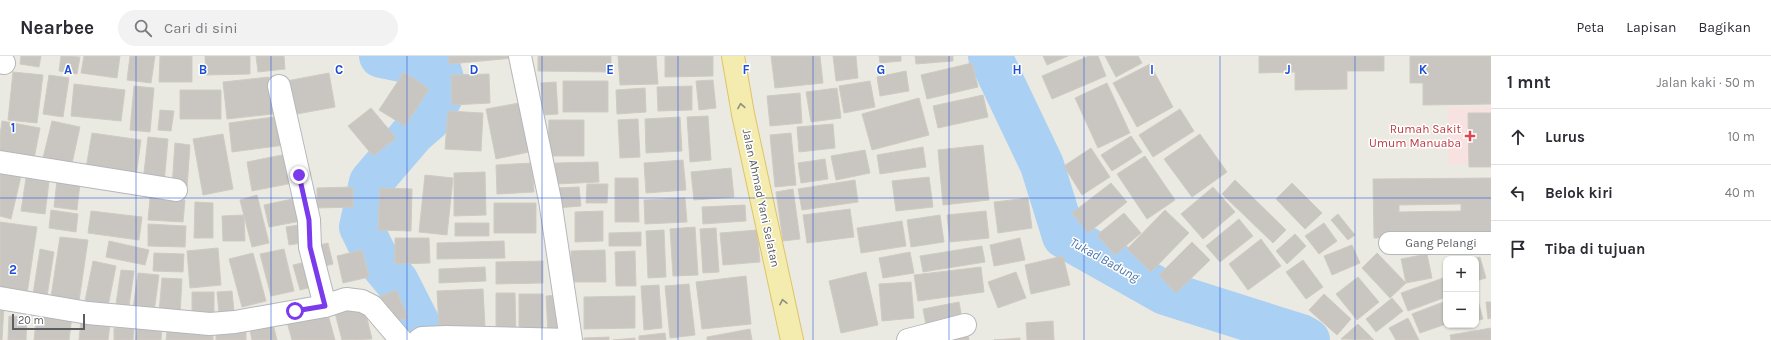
<!DOCTYPE html>
<html lang="id">
<head>
<meta charset="utf-8">
<style>
  body { margin:0; font-family:Karla,sans-serif; background:#f2f2f3; color:#2b2b33 }
  .controls { position:absolute; right:12px; bottom:12px; display:grid; overflow:hidden; border-radius:8px; box-shadow:0 1px 3px #0004 }
  .controls button { width:36px; height:36px; display:grid; place-items:center; padding:0; border:0; border-bottom:1px solid #e1e1e2; background:#fff; color:#2b2b33; font:20px sans-serif }
  .scale { position:absolute; left:12px; bottom:10px; width:73px; box-sizing:border-box; padding-left:4px; border:2px solid #5a5d61; border-top:0; font-size:11px; line-height:14px; white-space:nowrap; color:#5a5d61; -webkit-text-stroke:3px #fff; paint-order:stroke }
  .stop { position:absolute; width:12px; height:12px; margin:-9px; border:3px solid #7c3aed; border-radius:50%; background:#fff }
  .stop.end { background:#7c3aed; border-color:#fff; box-shadow:0 1px 4px #0008 }
  .list { margin:0; padding:0; list-style:none }
  h2 { display:flex; justify-content:space-between; align-items:center; height:52px; margin:0; padding:0 16px; font-size:17px }
  h2 small { font-size:13px; font-weight:400; color:#7c7c81 }
  .list li { display:grid; grid-template-columns:26px 1fr auto; gap:12px; align-items:center; box-sizing:border-box; height:56px; padding:0 16px; border-top:1px solid #e1e1e2 }
  .list b { display:block; font-size:15px; white-space:nowrap }
  .list em { font-size:13px; font-style:normal; color:#7c7c81 }
  .icon { flex:none; width:22px; height:22px; fill:none; stroke:currentColor; stroke-width:2; stroke-linecap:round; stroke-linejoin:round }
  .map { position:relative; flex:none; width:1491px; height:284px; overflow:hidden }
  header { display:flex; align-items:center; gap:24px; box-sizing:border-box; height:56px; padding:0 20px; background:#fff; border-bottom:1px solid #e1e1e2 }
  header strong { font-size:19px }
  nav { display:flex; gap:22px; margin-inline-start:auto; font-size:14px }
  .search { width:280px; height:36px; background:#f2f2f3; display:flex; align-items:center; gap:10px; box-sizing:border-box; padding:0 14px; border-radius:22px; color:#7c7c81; font-size:15px }
  main { display:flex }
  aside { flex:1; background:#fff }
  .map>svg:first-child { display:block }
  .medical { fill:#f7e2df }
  .lines { fill:none; stroke-linecap:round; stroke-linejoin:round }
  .river { stroke:#aad0f4; stroke-width:44 }
  .building { fill:#c9c6c1; stroke:#cfcbc1; fill-rule:evenodd }
  .minor-casing { stroke:#b4b7bb; stroke-width:24 }
  .major-casing { stroke:#dfc367; stroke-width:24 }
  .minor { stroke:#fff; stroke-width:22 }
  .major { stroke:#f4ecae; stroke-width:22 }
  .oneway { stroke:#908f7c }
  .route { stroke:#7c3aed; stroke-width:5 }
  .grid { fill:none; stroke:#1d4ed8; stroke-width:1; stroke-opacity:0.55 }
  .health-dot { fill:#e0444e; stroke:#fff; stroke-width:1.5 }
  .labels { text-anchor:middle; stroke-width:3; stroke-linejoin:round; paint-order:stroke }
  .health-label { font-size:12px; fill:#be3a42; stroke:#fff; text-anchor:end }
  .street-label { font-size:12px; fill:#5a5d61; stroke:#fff }
  .water-label { font-size:13px; font-style:italic; fill:#4d77ab; stroke:#fff }
  .grid-label { font-size:13px; text-anchor:middle; font-weight:bold; fill:#1d4ed8; stroke:#fff; stroke-width:3; stroke-linejoin:round; paint-order:stroke }
</style>
</head>
<body>
<header>
<strong>Nearbee</strong>
<div class="search"><svg class="icon" aria-label="search" viewBox="0 0 24 24"><circle cx="10" cy="10" r="6"/><path d="M15 15l6 6"/></svg>Cari di sini</div>
<nav><a>Peta</a><a>Lapisan</a><a>Bagikan</a></nav>
</header>
<main>
<div class="map">
<svg width="1491" height="284" viewBox="0 0 1491 284">
  <rect width="100%" height="100%" fill="#ebeae2"/>
  <path class="medical" d="M1491 51V108H1448V52Z"/>
  <g class="lines">
    <path class="river" d="M381 0 406 5 437 6 445 33 429 63 414 76 371 126 361 171 376 201 397 226 421 273
      M990 0 1042 109 1064 180 1165 237 1301 280 1308 284"/>
  </g>
  <path class="building" d="M21 0H41L39 11 20 8Z
    M61 0 80 1 77 18 59 15Z
    M84 0H120L117 22 81 17Z
    M130 0H155L151 27 127 24Z
    M160 0H192V26H159Z
    M205 0H250V18L206 19Z
    M256 0H284L285 13 258 16Z
    M449 0H513L514 2 449 8Z
    M538 0H611V16L538 15Z
    M618 0H656L658 28 620 29Z
    M665 0H713V20L665 21Z
    M771 0H820L823 27 775 32Z
    M833 0H856L858 22 836 25Z
    M879 0H901V5L880 7Z
    M915 0H953V5L916 8Z
    M1043 0H1068L1047 9Z
    M1089 0H1098L1106 20 1052 43 1042 20Z
    M1105 0H1138L1142 7 1116 21Z
    M1259 0H1384V15H1347V33L1295 34V16L1259 17Z
    M1410 0H1491V48L1423 49V27H1410Z
    M972 7 978 31 927 43 921 19Z
    M1150 8 1173 51 1137 71 1113 27Z
    M906 15 909 35 880 40 877 21Z
    M13 16 43 19 37 67 8 64Z
    M404 16 429 33 405 70 379 54Z
    M329 17 335 51 286 60 281 26Z
    M489 18 490 47 452 49 451 19Z
    M49 19 69 22 63 61 43 58Z
    M269 21 273 58 227 63 223 26Z
    M713 24 716 52 699 54 696 25Z
    M563 25H608V56H563Z
    M870 25 875 51 844 57 839 30Z
    M556 26 558 58 544 59 541 27Z
    M1107 27 1130 77 1098 92 1075 42Z
    M74 28 125 34 121 65 71 60Z
    M134 30 154 32 150 76 130 74Z
    M692 30V54L658 55 657 31Z
    M645 32 646 56 617 58 616 34Z
    M837 32 841 62 811 66 806 36Z
    M180 34H221V63H180Z
    M800 37 802 67 770 70 767 40Z
    M983 39 988 61 938 72 933 50Z
    M919 42 929 79 872 94 862 58Z
    M519 47 529 96 496 103 486 53Z
    M371 52 396 82 373 100 348 70Z
    M1180 53 1194 75 1153 101 1139 79Z
    M160 54 174 55 171 75 158 74Z
    M448 55 483 57 481 95 445 93Z
    M1468 57H1491V111H1469Z
    M281 60 285 89 232 96 229 67Z
    M708 60 711 104 690 106 687 61Z
    M680 61 682 95 646 97 645 63Z
    M638 63 640 101 620 102 618 64Z
    M549 64H584V100H548Z
    M2 65 40 72 33 108 0 102V79Z
    M52 65 80 71 71 112 42 106Z
    M833 68 835 92 799 96 797 71Z
    M92 77 141 84 136 120 86 112Z
    M791 77 796 129 775 131 770 79Z
    M223 78 233 133 203 139 193 83Z
    M1200 78 1227 116 1192 141 1164 103Z
    M1131 80 1142 96 1112 115 1101 99Z
    M148 81 168 83 164 128 143 126Z
    M175 87 190 89 187 132 172 131Z
    M983 89 989 144 943 149 938 94Z
    M923 91 926 111 880 118 877 99Z
    M1091 92 1110 121 1082 139 1064 110Z
    M865 94 870 117 836 124 831 100Z
    M292 97 298 126 252 135 247 106Z
    M1145 100 1175 144 1147 163 1117 118Z
    M825 103 828 123 801 127 798 107Z
    M683 104 686 134 646 137 644 107Z
    M598 106 599 126 556 128 555 107Z
    M532 107 534 136 497 138 496 109Z
    M731 112 734 141 694 144 691 116Z
    M0 116 21 120 11 163 0 160Z
    M485 116 486 159 454 160V117Z
    M425 119 453 122 447 179 419 176Z
    M929 121 933 151 896 155 892 125Z
    M26 122 49 126 45 158 21 155Z
    M615 122H638L639 166H615Z
    M1491 122V182H1374L1373 123ZM1461 148V155L1399 156V149Z
    M57 124 80 127 77 154 54 151Z
    M855 124 858 146 802 154 798 133Z
    M1235 124 1286 174 1273 187 1222 138Z
    M1111 127 1127 146 1088 177 1072 157Z
    M1292 127 1322 157 1305 173 1276 143Z
    M587 128H608L607 147H586Z
    M353 131V151L317 152V132Z
    M579 131 581 150 557 152 556 132Z
    M1213 131 1235 156 1203 183 1181 158Z
    M380 132 412 133 411 175 378 174Z
    M793 133 800 183 783 185 776 136Z
    M257 139 269 187 252 191 240 144Z
    M150 142 185 144 183 166 148 164Z
    M297 142 301 165 269 171 264 149Z
    M685 142 687 166 645 168 644 144Z
    M1028 142 1032 172 998 177 994 146Z
    M195 146 213 147V182H194Z
    M494 147H536V177H494Z
    M745 149 746 165 703 168 702 151Z
    M850 153 854 181 807 187 803 159Z
    M51 154 78 158 76 176 49 172Z
    M1165 154 1189 177 1151 216 1127 193Z
    M91 155 142 161 139 184 88 177Z
    M603 155V185L575 186V156Z
    M986 155 989 182 950 186 947 159Z
    M1124 157 1141 177 1115 199 1097 179Z
    M1338 158 1355 179 1348 184 1331 164Z
    M244 159 245 185H223L222 160Z
    M940 159 944 186 911 191 907 164Z
    M1239 163 1253 180 1220 206 1206 190Z
    M902 165 906 190 861 197 857 172Z
    M0 166 37 171 27 238 0 234Z
    M455 167H489V180H455Z
    M1324 167 1337 185 1319 198 1305 180Z
    M148 168 186 170 185 191 148 190Z
    M304 168 308 186 289 189 286 171Z
    M695 171 698 219 673 220 670 173Z
    M716 172 719 216 703 217 700 173Z
    M664 174 666 221 648 222 646 175Z
    M757 174 760 206 723 209 720 177Z
    M641 176V190H609V177Z
    M1295 178 1306 190 1287 208 1276 195Z
    M60 181 88 184 79 245 51 241Z
    M395 182H429L430 207 395 208Z
    M1020 182 1025 204 994 210 990 189Z
    M1261 183 1281 210 1248 234 1229 208Z
    M109 185 149 194 145 209 106 201Z
    M504 185 505 202 437 203V187Z
    M1192 186 1210 204 1176 237 1159 219Z
    M328 187 333 208 317 212 312 191Z
    M1352 189 1360 207 1332 219 1324 200Z
    M982 190 985 206 923 216 920 200Z
    M218 192 221 229 190 232 187 195Z
    M40 193 54 196 47 240 33 238Z
    M284 193 294 235 271 240 260 198Z
    M362 194 369 221 343 227 337 200Z
    M605 194 606 226H571V195Z
    M635 195 636 230H616L615 196Z
    M910 196 914 217 883 222 879 202Z
    M154 197 184 198 183 216 153 215Z
    M253 197 266 245 242 251 229 203Z
    M1377 197 1406 227 1390 242 1362 212Z
    M1427 198 1432 222 1406 227 1401 203Z
    M1063 200 1070 229 1031 238 1025 209Z
    M1480 201 1486 222 1476 225V203H1473Z
    M1303 204 1323 231 1306 243 1286 216Z
    M93 205 116 210 108 250 85 245Z
    M310 205 316 230 300 234 293 209Z
    M543 205V227L496 228V206Z
    M485 211 486 225 439 227V213Z
    M981 211 984 236 918 245 914 219Z
    M121 214 134 215 129 250 116 248Z
    M866 216 878 269 841 277 829 225Z
    M1016 216 1026 242 998 252 988 226Z
    M138 217 159 219 154 256 133 253Z
    M746 220 751 268 702 273 696 226Z
    M1358 221 1379 246 1357 264 1336 238Z
    M1446 221V241L1408 255 1401 237Z
    M162 222 182 223 180 259 159 257Z
    M911 226 914 262 882 265 879 228Z
    M689 228 695 279 670 282 665 230Z
    M659 229 662 272 644 274 641 230Z
    M483 233 485 270 439 272 437 235Z
    M396 234 408 261 390 268 379 241Z
    M232 235 234 256 219 257 217 236Z
    M192 236H214V260H192Z
    M496 237H515L516 279H496Z
    M1476 237 1483 263 1476 265Z
    M519 238H543V279H519Z
    M1324 238 1351 263 1337 279 1309 254Z
    M559 239 561 278 548 279 546 240Z
    M635 240V272L584 273V241Z
    M1392 242 1403 255 1376 276 1366 263Z
    M1446 245V268L1420 277 1412 258Z
    M959 246 962 262 926 269 923 253Z
    M1486 246H1491V262L1488 263Z
    M0 250H4L2 284H0Z
    M364 250 372 283 342 284 335 257Z
    M327 255 335 284H292L287 266Z
    M37 256 72 260 69 284H34Z
    M9 260 27 261 26 284H8Z
    M1408 262 1419 284H1396L1389 272Z
    M81 264 110 268 108 284H79Z
    M272 264 277 284H252L249 269Z
    M1053 265 1054 284H1027L1026 267Z
    M1358 268 1374 284 1341 283Z
    M114 272H134L133 284H114Z
    M137 272 162 273 161 284H136Z
    M1491 272V284H1451L1450 279Z
    M750 273 752 284H707V281Z
    M167 275 213 279V284H166Z
    M967 275 969 284H941Z
    M216 276H246V284H216Z
    M665 277 666 284H639V280Z
    M609 281V284H584V282Z
    M635 282V284H613Z
    M1020 282V284H994Z"/>
  <g class="lines">
    <defs>
      <path id="minor" d="M520 0 550 144 571 284
        M0 6 4 7
        M279 30 309 164 310 191 325 250
        M0 106 176 134
        M1390 187H1491
        M0 242 88 257 210 268 235 266 325 250 346 243 362 245 372 250 401 284
        M419 284 422 282 446 281 571 284
        M908 284 965 269"/>
      <path id="major" d="M733 0 743 58 792 284"/>
    </defs>
    <use href="#minor" class="minor-casing"/>
    <use href="#major" class="major-casing"/>
    <use href="#minor" class="minor"/>
    <use href="#major" class="major"/>
  </g>
  <defs><path id="oneway-chevron" d="M-2-3.5L2.5 0L-2 3.5" fill="none" stroke-width="1.6" stroke-linecap="round" stroke-linejoin="round"/></defs>
  <g class="oneway">
    <use href="#oneway-chevron" transform="translate(741 50) rotate(-100)"/>
    <use href="#oneway-chevron" transform="translate(783 246) rotate(-102)"/>
  </g>
  <g class="lines">
    <path class="route" d="M295 255 325 250 310 191 309 164 299 119"/>
  </g>
  <path class="grid" d="M136 0V284M271 0V284M407 0V284M542 0V284M678 0V284M813 0V284M949 0V284M1084 0V284M1220 0V284M1355 0V284M0 142H1491"/>
  <path class="health-dot" d="M1468 74h4v4h4v4h-4v4h-4v-4h-4v-4h4z"/>
  <g class="labels">
    <g class="health-label">
      <text x="1461" y="77">Rumah Sakit<tspan x="1461" dy="14">Umum Manuaba</tspan></text>
    </g>
    <g class="street-label">
      <text transform="translate(761 142) rotate(78)" y="4">Jalan Ahmad Yani Selatan</text>
      <text x="1441" y="191">Gang Pelangi</text>
    </g>
    <g class="water-label">
      <text transform="translate(1105 203) rotate(29)" y="5">Tukad Badung</text>
    </g>
  </g>
  <g class="grid-label">
    <text x="68" y="18">A</text>
    <text x="203" y="18">B</text>
    <text x="339" y="18">C</text>
    <text x="474" y="18">D</text>
    <text x="610" y="18">E</text>
    <text x="746" y="18">F</text>
    <text x="881" y="18">G</text>
    <text x="1017" y="18">H</text>
    <text x="1152" y="18">I</text>
    <text x="1288" y="18">J</text>
    <text x="1423" y="18">K</text>
    <text x="13" y="76">1</text>
    <text x="13" y="218">2</text>
  </g>
</svg>
<div class="controls">
<button>+</button>
<button>−</button>
</div>
<div class="scale">20 m</div>
<div class="stop" style="left:295px;top:255px"></div>
<div class="stop end" style="left:299px;top:119px"></div>
</div>
<aside>
<h2>1 mnt<small>Jalan kaki · 50 m</small></h2>
<ul class="list">
<li><svg class="icon" aria-label="ahead" viewBox="0 0 24 24"><path d="M12 20V5M6 11l6-6 6 6"/></svg><div><b>Lurus</b></div><em>10 m</em></li>
<li><svg class="icon" aria-label="left" viewBox="0 0 24 24"><path d="M17 20v-9H6M10 6l-5 5 5 5"/></svg><div><b>Belok kiri</b></div><em>40 m</em></li>
<li><svg class="icon" aria-label="arrive" viewBox="0 0 24 24"><path d="M6 21V4h12l-3 4 3 4H6"/></svg><div><b>Tiba di tujuan</b></div></li>
</ul>
</aside>
</main>
</body>
</html>
